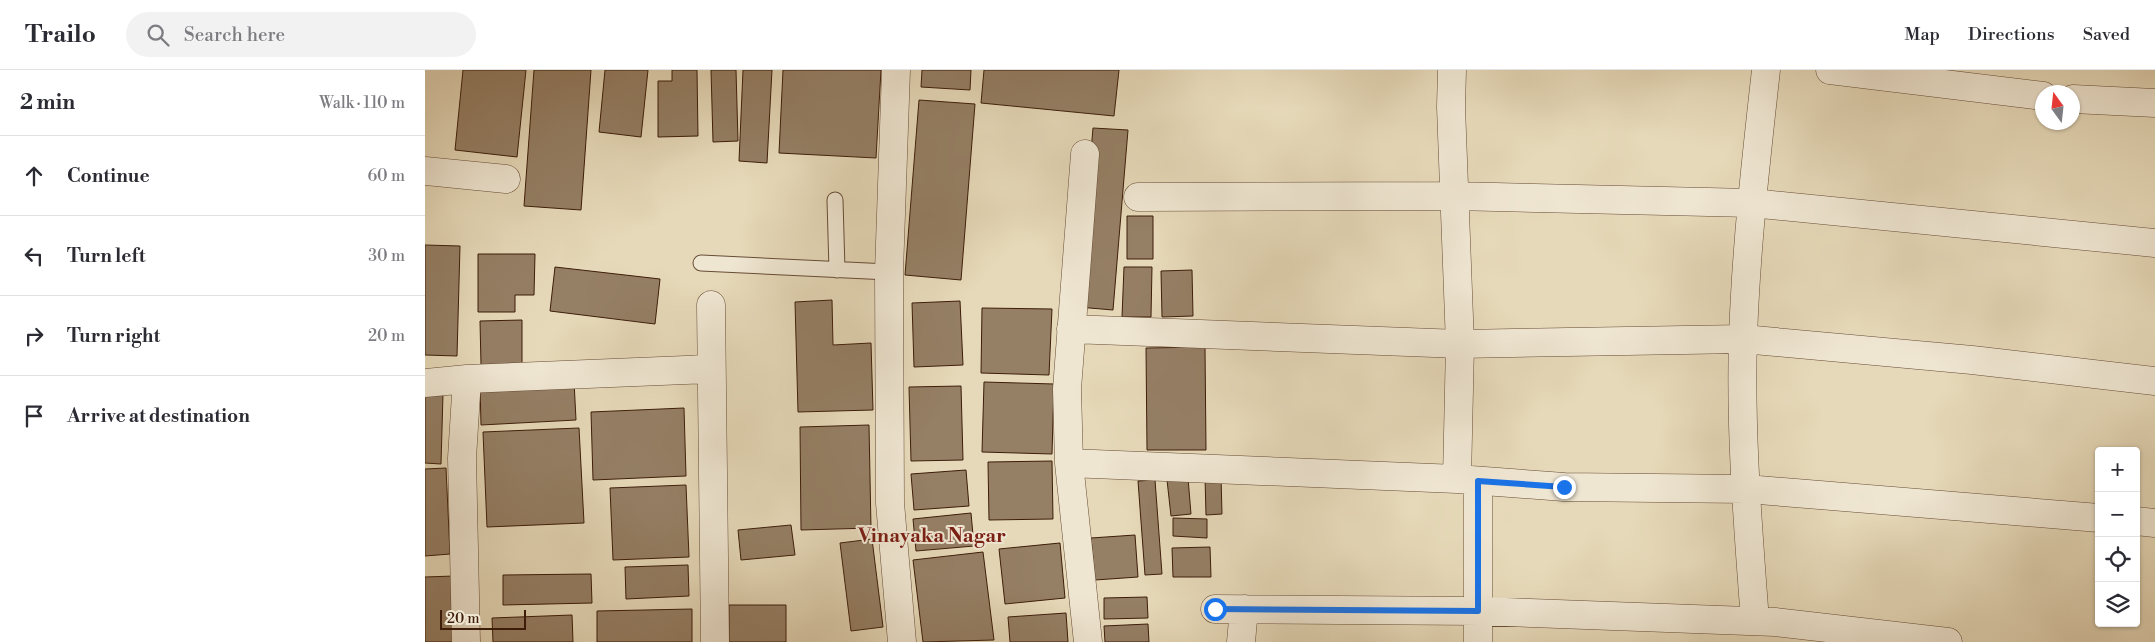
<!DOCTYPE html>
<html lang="en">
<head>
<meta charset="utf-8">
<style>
  body { margin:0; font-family:"Libre Bodoni",serif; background:#f2f2f3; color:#2b2b33 }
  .controls { position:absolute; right:15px; bottom:15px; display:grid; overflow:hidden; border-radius:5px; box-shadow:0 1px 4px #0004 }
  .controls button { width:45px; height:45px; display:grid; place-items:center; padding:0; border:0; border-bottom:1px solid #e1e1e2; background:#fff; color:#2b2b33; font:25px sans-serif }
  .compass { position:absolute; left:1610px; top:15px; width:45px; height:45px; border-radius:50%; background:#fff; box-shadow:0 1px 4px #0004; rotate:345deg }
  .scale { position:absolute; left:15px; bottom:12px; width:86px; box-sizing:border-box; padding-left:5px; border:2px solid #3d1d0a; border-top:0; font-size:14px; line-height:18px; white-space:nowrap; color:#3d1d0a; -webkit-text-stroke:4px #efe6d2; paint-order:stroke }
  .stop { position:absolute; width:15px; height:15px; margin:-11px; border:4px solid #1a73e8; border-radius:50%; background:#fff }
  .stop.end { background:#1a73e8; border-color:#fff; box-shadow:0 1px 5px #0008 }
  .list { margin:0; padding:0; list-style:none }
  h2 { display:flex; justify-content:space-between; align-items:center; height:65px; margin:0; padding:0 20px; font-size:21px }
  h2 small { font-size:16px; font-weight:400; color:#7c7c81 }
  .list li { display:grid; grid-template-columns:32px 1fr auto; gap:15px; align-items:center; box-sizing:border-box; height:80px; padding:0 20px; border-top:1px solid #e1e1e2 }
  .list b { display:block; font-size:19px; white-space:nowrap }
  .list em { font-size:16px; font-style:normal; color:#7c7c81 }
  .icon { flex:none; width:28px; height:28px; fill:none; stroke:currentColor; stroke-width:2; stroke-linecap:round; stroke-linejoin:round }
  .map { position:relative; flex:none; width:1730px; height:572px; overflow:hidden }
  header { display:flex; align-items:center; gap:30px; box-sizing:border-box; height:70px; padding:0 25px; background:#fff; border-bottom:1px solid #e1e1e2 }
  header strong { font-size:24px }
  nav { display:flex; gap:28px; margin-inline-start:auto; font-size:18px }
  .search { width:350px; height:45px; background:#f2f2f3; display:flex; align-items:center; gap:12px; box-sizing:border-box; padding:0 18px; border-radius:28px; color:#7c7c81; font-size:19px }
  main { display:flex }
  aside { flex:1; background:#fff }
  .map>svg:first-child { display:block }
  .building { fill:#957f65; stroke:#3d1d0a }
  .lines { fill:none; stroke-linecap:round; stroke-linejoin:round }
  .service-casing { stroke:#674c36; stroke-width:17 }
  .minor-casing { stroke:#674c36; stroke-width:29 }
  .service { stroke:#efe6d2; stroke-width:15 }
  .minor { stroke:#efe6d2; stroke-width:28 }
  .route { stroke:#1a73e8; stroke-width:6 }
  .labels { text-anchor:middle; stroke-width:4; stroke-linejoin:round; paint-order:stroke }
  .neighbourhood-label { font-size:20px; font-weight:bold; fill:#7a1f14; stroke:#efe6d2 }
</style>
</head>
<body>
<header>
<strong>Trailo</strong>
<div class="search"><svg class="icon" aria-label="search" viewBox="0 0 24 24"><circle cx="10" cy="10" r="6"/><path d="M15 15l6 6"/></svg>Search here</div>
<nav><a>Map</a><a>Directions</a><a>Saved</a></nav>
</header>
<main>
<aside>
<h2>2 min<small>Walk · 110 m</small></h2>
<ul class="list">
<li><svg class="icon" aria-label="ahead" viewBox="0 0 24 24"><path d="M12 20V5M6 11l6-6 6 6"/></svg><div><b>Continue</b></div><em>60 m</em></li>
<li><svg class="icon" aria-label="left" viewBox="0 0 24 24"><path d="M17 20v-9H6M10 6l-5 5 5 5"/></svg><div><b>Turn left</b></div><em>30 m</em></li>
<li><svg class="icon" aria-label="right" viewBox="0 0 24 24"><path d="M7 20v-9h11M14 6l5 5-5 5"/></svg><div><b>Turn right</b></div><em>20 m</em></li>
<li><svg class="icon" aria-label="arrive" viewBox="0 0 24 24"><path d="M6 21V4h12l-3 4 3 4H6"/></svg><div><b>Arrive at destination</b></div></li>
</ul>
</aside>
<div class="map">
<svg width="1730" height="572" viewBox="0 0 1730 572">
  <rect width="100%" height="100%" fill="#e6d9b9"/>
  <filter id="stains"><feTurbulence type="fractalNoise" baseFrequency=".004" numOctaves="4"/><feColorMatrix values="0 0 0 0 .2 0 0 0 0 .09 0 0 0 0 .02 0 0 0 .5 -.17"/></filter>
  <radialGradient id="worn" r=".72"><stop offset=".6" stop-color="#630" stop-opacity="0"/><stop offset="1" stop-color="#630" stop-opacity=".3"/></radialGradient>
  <path class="building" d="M38 0H101L92 87 30 80Z
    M109 0H166L156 140 99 136Z
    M180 0H223L216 67 174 62Z
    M247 0H272L273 66 233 67V11H247Z
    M286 0H311L313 71 288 72Z
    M318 0H347L342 93 314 91Z
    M358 0H456L451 88 354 83Z
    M497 0H546L545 20 496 17Z
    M559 0H694L689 46 556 33Z
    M494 30 550 34 536 210 480 205Z
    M668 58 703 60 688 240 653 237Z
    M702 146H728V189H702Z
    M0 175 35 176 32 286 0 285Z
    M53 184H110L109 225H90V242H53Z
    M130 197 235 209 230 254 125 241Z
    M699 197H727L726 247H697Z
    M767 200 768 246 737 247 736 201Z
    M407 230 408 275 446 273 448 340 373 342 370 232Z
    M535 231 538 295 489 297 487 233Z
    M557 238 627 239 624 305 556 303Z
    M97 250V295H56L55 251Z
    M780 277 781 380H722L721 278Z
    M149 311 151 350 56 355 55 316Z
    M559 312 629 314 627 384 557 382Z
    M536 316 538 390 486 391 484 317Z
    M0 324H18L16 394 0 393Z
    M259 338 261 406 168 410 166 342Z
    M444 355 446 458 376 460 375 357Z
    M154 358 159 453 62 457 58 362Z
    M627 391 628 449 564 450 563 392Z
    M21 398 25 484 0 486V399Z
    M541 400 544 436 489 440 486 404Z
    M796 406 797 444 781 445 780 407Z
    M763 408 766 444 746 446 742 410Z
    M730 410 737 504 720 505 713 411Z
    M261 415 264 487 188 490 185 418Z
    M546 443 549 476 491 481 488 449Z
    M748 448 782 449V468L748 466Z
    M366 455 370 485 316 490 313 460Z
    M710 465 713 507 670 510 666 468Z
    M447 469 458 557 426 561 415 473Z
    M635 473 640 528 580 534 574 479Z
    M785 477 786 507H748L747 478Z
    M558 482 569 570 498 572 488 490Z
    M263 495 264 526 201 529 200 497Z
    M166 504 167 533 78 535V505Z
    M29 506 32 572H0V507Z
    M722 527 723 548 679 549V528Z
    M304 535H361V572H304Z
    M267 539V572H172V541Z
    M641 543 643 572H585L583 547Z
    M147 545 148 572H68L67 548Z
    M723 554 724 572H680L679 556Z"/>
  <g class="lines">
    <defs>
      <path id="service" d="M410 130 412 200
        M276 193 464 202"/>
      <path id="minor" d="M471 0 464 202 465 433 477 572
        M1027 0 1026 37 1035 274 1032 409
        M1405 0 1618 26
        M1648 29 1730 33
        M660 84 642 319 644 393 663 572
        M0 101 81 109
        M713 127 1029 126 1326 133 1730 173
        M286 235 290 572
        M646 259 1035 274 1318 269 1547 290 1730 311
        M0 313 42 309
        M644 393 1032 409 1139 417 1321 419 1674 448
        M1053 411V572
        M1711 451 1730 453
        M790 539 1053 541 1350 552 1523 572
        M1330 551C1323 457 1315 362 1318 268 1321 178 1331 89 1341 0
        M41 572 37 388 42 309 285 299
        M816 572 819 539"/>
    </defs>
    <use href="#service" class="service-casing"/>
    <use href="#minor" class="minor-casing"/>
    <use href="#service" class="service"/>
    <use href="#minor" class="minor"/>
  </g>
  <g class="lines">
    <path class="route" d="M790 539 1053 541V411L1139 417"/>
  </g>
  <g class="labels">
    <g class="neighbourhood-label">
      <text x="507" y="472">Vinayaka Nagar</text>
    </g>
  </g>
  <rect width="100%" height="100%" filter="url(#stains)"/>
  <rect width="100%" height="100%" fill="url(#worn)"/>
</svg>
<div class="controls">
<button>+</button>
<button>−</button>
<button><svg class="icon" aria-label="locate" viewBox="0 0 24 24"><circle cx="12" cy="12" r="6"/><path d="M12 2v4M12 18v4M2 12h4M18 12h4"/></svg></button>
<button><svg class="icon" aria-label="layers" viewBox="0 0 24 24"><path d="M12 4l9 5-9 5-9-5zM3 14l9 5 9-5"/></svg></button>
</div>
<svg class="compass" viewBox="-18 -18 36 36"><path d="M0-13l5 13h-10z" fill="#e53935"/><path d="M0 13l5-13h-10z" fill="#7c7c81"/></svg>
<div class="scale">20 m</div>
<div class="stop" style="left:790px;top:539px"></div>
<div class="stop end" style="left:1139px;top:417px"></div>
</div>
</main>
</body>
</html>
